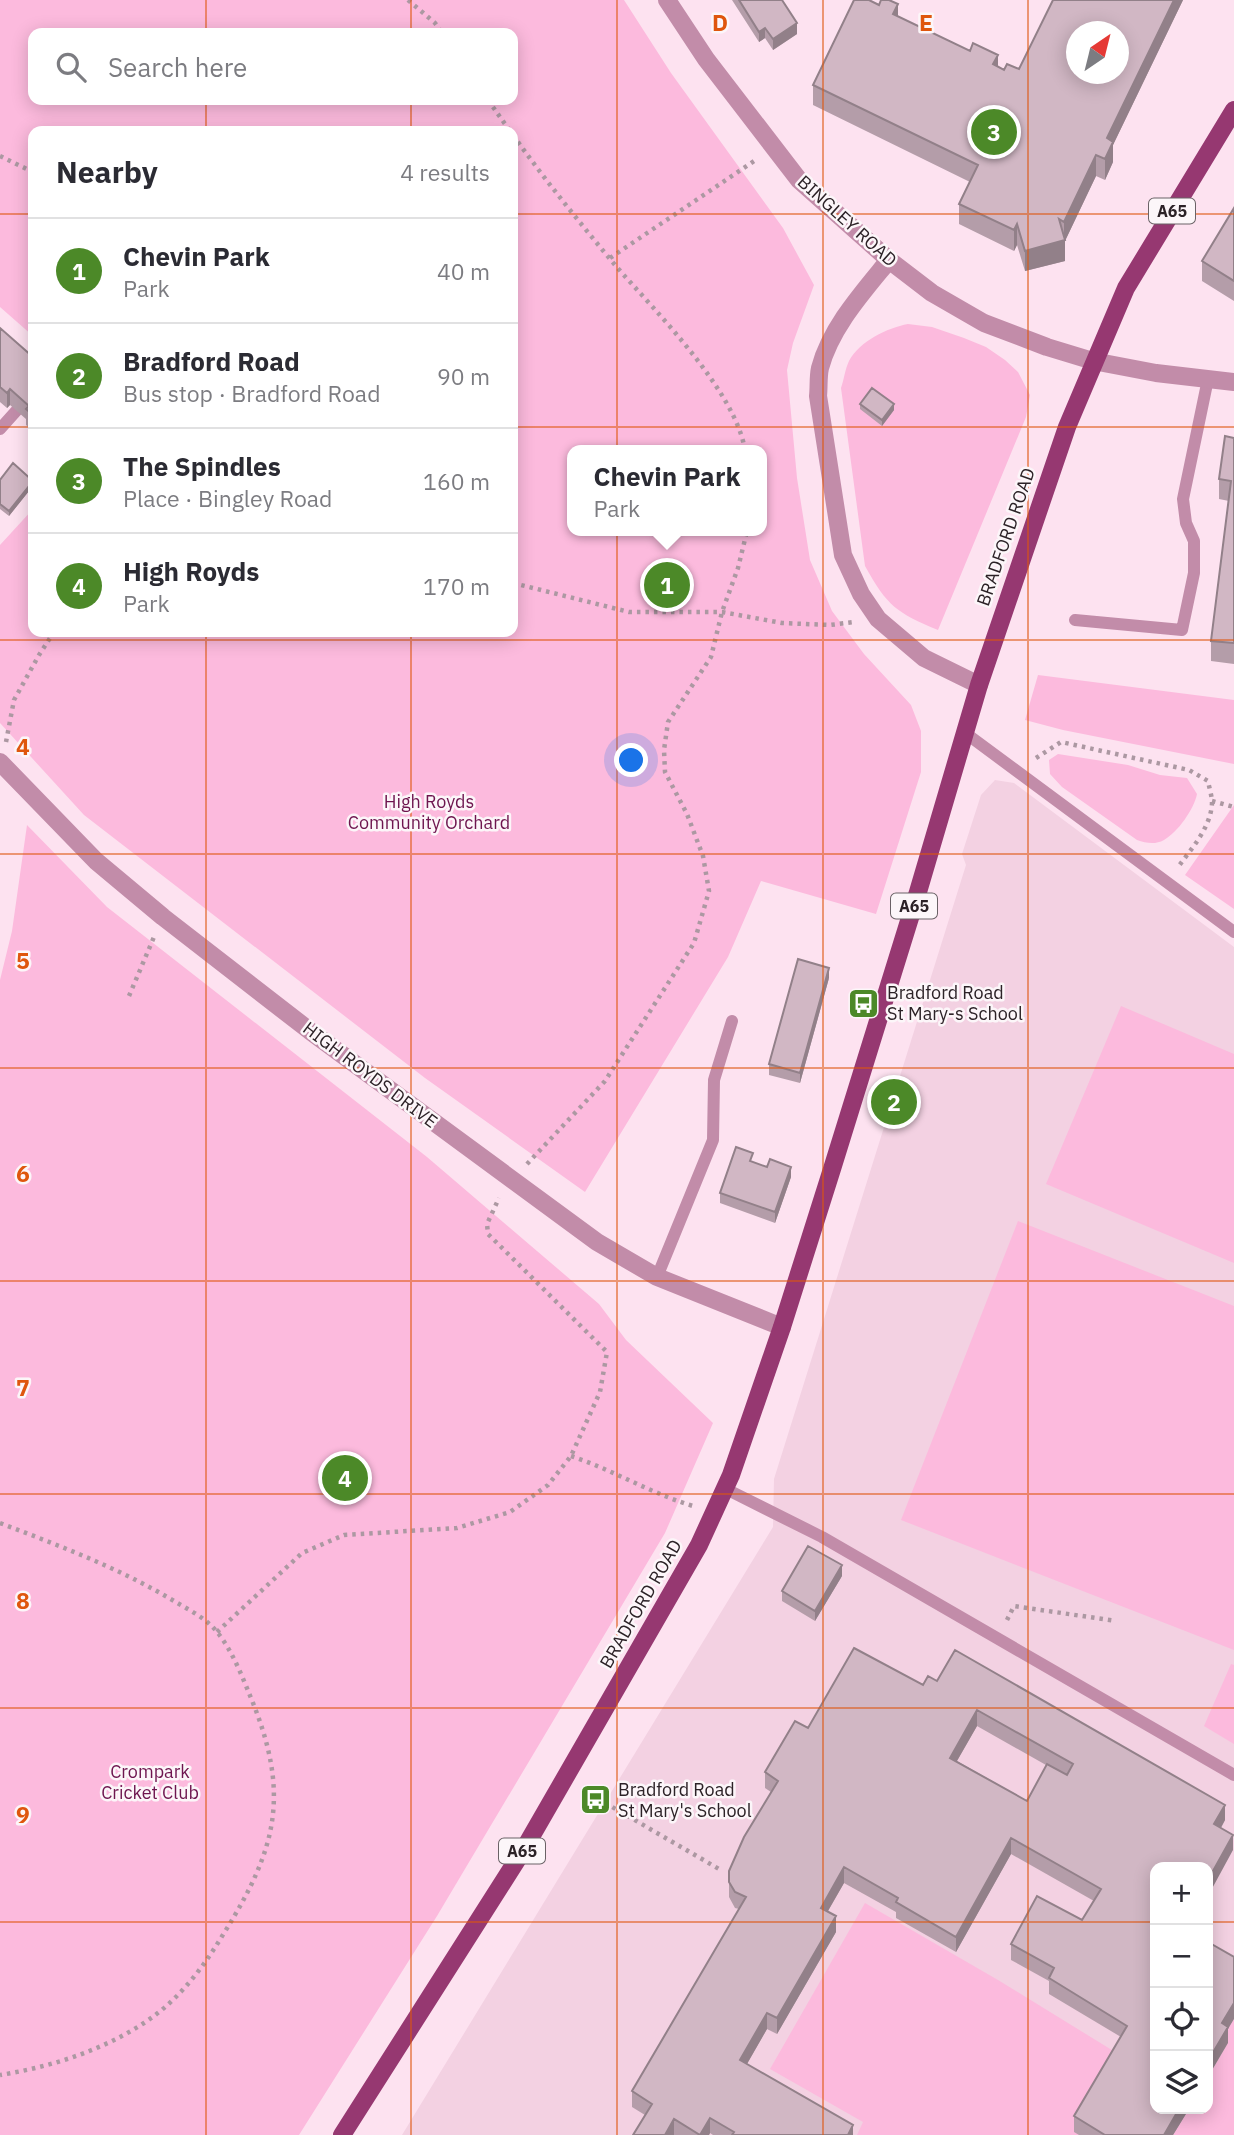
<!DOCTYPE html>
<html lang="en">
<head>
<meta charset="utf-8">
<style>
  body { margin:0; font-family:"IBM Plex Sans",sans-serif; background:#f2f2f3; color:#2b2b33 }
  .controls { position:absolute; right:21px; bottom:21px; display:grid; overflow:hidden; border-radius:14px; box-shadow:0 4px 18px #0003 }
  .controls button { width:63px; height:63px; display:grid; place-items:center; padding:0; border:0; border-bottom:2px solid #e1e1e2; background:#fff; color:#2b2b33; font:35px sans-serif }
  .compass { position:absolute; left:1066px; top:21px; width:63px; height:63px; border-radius:50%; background:#fff; box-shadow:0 4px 18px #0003; rotate:35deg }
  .you { position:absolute; left:632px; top:761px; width:24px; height:24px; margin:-18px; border:5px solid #fff; border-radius:50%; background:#1a73e8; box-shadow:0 0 0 10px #1a73e833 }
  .badge { display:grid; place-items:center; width:46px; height:46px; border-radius:50%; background:#4c8928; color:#fff; font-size:23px; font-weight:700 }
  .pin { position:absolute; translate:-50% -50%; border:4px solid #fff; box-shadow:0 2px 7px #0006 }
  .popup { position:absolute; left:567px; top:445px; width:200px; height:91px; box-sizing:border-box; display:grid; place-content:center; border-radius:14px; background:#fff; filter:drop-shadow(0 2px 5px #0005); font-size:23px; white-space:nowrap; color:#7c7c81 }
  .popup b { font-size:26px; color:#2b2b33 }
  .popup::after { content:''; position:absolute; left:50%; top:100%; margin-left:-14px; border:14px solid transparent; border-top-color:#fff }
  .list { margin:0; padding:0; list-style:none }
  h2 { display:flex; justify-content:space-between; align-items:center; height:91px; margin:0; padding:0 28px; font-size:30px }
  h2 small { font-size:23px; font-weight:400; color:#7c7c81 }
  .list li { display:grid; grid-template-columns:46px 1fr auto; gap:21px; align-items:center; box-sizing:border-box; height:105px; padding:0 28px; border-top:2px solid #e1e1e2 }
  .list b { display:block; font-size:26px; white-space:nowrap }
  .list p { margin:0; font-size:23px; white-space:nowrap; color:#7c7c81 }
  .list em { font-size:23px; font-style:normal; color:#7c7c81 }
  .icon { flex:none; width:38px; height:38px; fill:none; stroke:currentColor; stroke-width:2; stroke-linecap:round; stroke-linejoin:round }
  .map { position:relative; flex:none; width:1234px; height:2135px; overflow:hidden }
  .search { position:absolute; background:#fff; box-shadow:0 4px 18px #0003; left:28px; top:28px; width:490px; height:77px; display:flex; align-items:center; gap:18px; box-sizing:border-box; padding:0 24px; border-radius:14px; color:#7c7c81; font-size:26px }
  .panel { position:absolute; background:#fff; box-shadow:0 4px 18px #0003; left:28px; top:126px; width:490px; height:511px; border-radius:14px }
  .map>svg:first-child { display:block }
  .built { fill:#f3d1e2; fill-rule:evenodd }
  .green { fill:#fcbadd; fill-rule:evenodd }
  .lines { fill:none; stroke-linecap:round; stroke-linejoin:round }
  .path { stroke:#ac98a2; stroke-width:4.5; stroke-dasharray:3.5 5; stroke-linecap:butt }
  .service { stroke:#c28ca9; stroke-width:12 }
  .minor { stroke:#c28ca9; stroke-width:18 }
  .tertiary { stroke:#c28ca9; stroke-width:18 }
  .primary { stroke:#963871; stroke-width:18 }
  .wall { fill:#b49da9; fill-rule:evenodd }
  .shaded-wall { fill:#928089 }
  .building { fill:#d1b7c4; stroke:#928089; stroke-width:2; fill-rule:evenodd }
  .grid { fill:none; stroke:#df560d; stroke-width:2; stroke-opacity:0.55 }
  .labels { text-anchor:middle; stroke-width:5; stroke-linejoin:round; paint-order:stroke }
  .shield { fill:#fcf6f9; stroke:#6a6266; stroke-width:2 }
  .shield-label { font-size:16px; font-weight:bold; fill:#2c2227 }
  .street-label { font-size:18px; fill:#2c2227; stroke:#fcf6f9 }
  .park-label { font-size:18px; fill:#6e154f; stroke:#fcf6f9 }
  .poi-label { font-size:18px; fill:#2c2227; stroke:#fcf6f9; text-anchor:start }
  .grid-label { font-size:23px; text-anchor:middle; font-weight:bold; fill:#df560d; stroke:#fcf6f9; stroke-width:5; stroke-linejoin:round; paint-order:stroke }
</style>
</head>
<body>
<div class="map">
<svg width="1234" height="2135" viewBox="0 0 1234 2135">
  <rect width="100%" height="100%" fill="#fde2f0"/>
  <path class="built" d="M995 780 1014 783 1234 947V2135H402L773 1527 774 1479 966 865 962 854 981 795ZM1155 1867H1208V2109H1155Z"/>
  <path class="green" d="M0 0H624L671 73 783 228 814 285 793 343 787 370 797 478 810 560 832 611 864 654 911 705 921 731V772L876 914 761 881 728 957 585 1192 425 1078 84 815 0 723V545L33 509V632H513V131H33V336L0 307ZM33 33H513V100H33ZM572 450H762V531H572Z
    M908 324 932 327 964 338 986 347 1005 360 1018 372 1030 395 1026 417 938 630C897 613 887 606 865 566L841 388C844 380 845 369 849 361 860 341 887 328 908 324Z
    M1038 675 1234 700V764L1063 730 1025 720Z
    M1058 754 1128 765 1160 775 1187 778 1197 794C1194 809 1178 832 1164 840 1155 845 1146 843 1137 840L1062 787 1050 774 1049 760Z
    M1234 805V909L1185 875Z
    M27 825 107 907 427 1157 599 1304 626 1340 713 1423 665 1533 437 1916 299 2135H0V980L12 931Z
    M1121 1006 1234 1054V1263L1046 1184Z
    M1018 1221 1234 1306V1650L901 1520Z
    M1231 1664 1234 1665V1744L1204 1726Z
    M865 1903 998 1980 1120 2055 1074 2131 1079 2135H857L863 2122 770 2069Z
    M1234 2019V2135H1173L1189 2109H1208V2077L1228 2043 1222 2039Z"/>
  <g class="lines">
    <path class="path" d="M408 0 435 23 442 33
      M488 100 510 131
      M513 135C545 180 580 223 615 265 655 311 735 390 745 450
      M0 156 33 172
      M610 258 754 161
      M513 583 629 612H722L782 623 830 625 854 622
      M6 742 14 700 39 655 54 632
      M1036 758 1061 742 1189 770 1208 781C1209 787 1212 796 1212 803 1211 827 1192 848 1178 867
      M1212 801 1234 807
      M129 996 154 937
      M527 1164 605 1081 694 943 709 891 703 856 687 814 665 772 664 750 668 722 711 657 722 612 738 568 747 531
      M571 1456C613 1470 650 1493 693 1506
      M0 1523C60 1546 119 1568 174 1601 189 1610 206 1618 217 1632 232 1650 242 1676 251 1698 290 1793 278 1847 224 1933 203 1968 179 2000 144 2023 101 2051 50 2067 0 2075
      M1007 1620 1014 1606 1116 1621
      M217 1632 302 1553 344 1535 457 1528 510 1512 548 1485 571 1456 600 1392 607 1352 488 1234 487 1224 499 1198
      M583 1790 719 1869"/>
    <path class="service" d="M0 429 17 410
      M1075 620 1182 630 1194 573V541L1186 523 1183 499 1208 379
      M964 732 1234 932
      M657 1277 713 1140 714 1080 732 1021
      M724 1488 822 1537 1234 1775"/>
    <path class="minor" d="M0 762 96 861 163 917 310 1031 597 1242 657 1277 782 1327"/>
    <path class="tertiary" d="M667 0 706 59 799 180 889 260 932 293 984 323 1047 347 1093 361 1156 373 1234 382
      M889 260C863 292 831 327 820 368 818 377 819 387 818 396L843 555 861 594 878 619 924 658 979 685"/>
    <path class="primary" d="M342 2135 524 1849 699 1545 731 1475 782 1327 832 1169 918 892 979 685 1067 427 1126 288 1234 110"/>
  </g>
  <path class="wall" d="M732 0H782L797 34 773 50 765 38 759 42Z
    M1053 0H1183L1113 145V162L1105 180 1096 176 1065 241V261L1025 271 1017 245 1014 251 959 224V204L970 182 813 105V85L898 17 1004 70 1019 69Z
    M1234 208V301L1202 281V261Z
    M0 328 33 357V431L26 425V419L10 405 7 408 0 402Z
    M860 404 894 410 882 426 860 409Z
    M1234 438V664L1211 661V641L1229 501 1219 499V479Z
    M0 480H33V486L9 516 0 509Z
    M829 978 800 1083 769 1075V1064Z
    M753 1162 791 1177 775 1223 720 1203V1193Z
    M842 1576 815 1621 782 1601V1591Z
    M923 1685 1225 1820 1221 1828 1233 1850 1155 1867V2109H1189L1173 2135H1079L1074 2132V2116L1121 2037 1049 1994V1981L1011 1960V1944L1082 1920 1094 1901 1011 1854 956 1952 896 1918V1912L844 1883 828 1911 836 1932 777 2034 767 2029 747 2064 853 2135H713L710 2133 709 2135H633L645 2115 632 2107V2091L739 1909 735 1908 729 1897V1871L771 1792 765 1788V1772L808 1728ZM977 1726 1046 1765 1027 1801 957 1761Z"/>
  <path class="shaded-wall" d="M1174 0H1183L1113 145V162L1105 180V159L1107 138Z
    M898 4V25L893 14Z
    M797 23V34L773 50V39Z
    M765 28V38L759 42V32Z
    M998 55V75L993 64Z
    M1096 155V176L1065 241V261L1025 271V251L1064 240V222Z
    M1017 224V245L1014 251V230Z
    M10 389V405L7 408V393Z
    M894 404V410L882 426V420Z
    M33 481V486L9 516V511Z
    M829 968V978L800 1083V1073Z
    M791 1167V1177L775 1223V1212Z
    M842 1565V1576L815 1621V1611Z
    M977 1710V1726L950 1773V1758Z
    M1225 1805V1820L1214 1840V1824Z
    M1233 1835V1850L1208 1896V1880Z
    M1011 1838V1854L956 1952V1937Z
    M844 1867V1883L821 1923V1908Z
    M836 1916V1932L777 2034V2018Z
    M1234 2003V2019L1228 2029V2043L1208 2077V2061L1222 2023Z
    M767 2013V2029L740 2076V2060Z
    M1179 2109H1189L1173 2135H1164Z
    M710 2118V2133L709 2135H700Z
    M674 2119V2135H665Z
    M853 2125V2135H848Z"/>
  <path class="building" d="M739 0H782L797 23 773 39 765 28 759 32Z
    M854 0H869L879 5 881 0H889L898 4 893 14 970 51 973 43 998 55 993 64 1004 70 1007 64 1019 69 1053 0H1174L1107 138 1113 142 1105 159 1096 155 1064 222 1059 219 1065 240 1025 251 1017 224 1014 230 959 204 978 165 813 85ZM1076 32H1118V74H1076Z
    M1234 208V281L1202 261Z
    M0 328 33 357 30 362 33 365V415L26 409 29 406 10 389 7 393 0 387Z
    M872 388 894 404 882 420 860 404Z
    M1225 436 1234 438V643L1211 641 1231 481 1219 479Z
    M13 463 33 481 9 511 0 504V480Z
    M798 959 829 968 800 1073 769 1064Z
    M736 1147 753 1153 750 1161 767 1167 770 1159 791 1167 775 1212 720 1193Z
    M808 1546 842 1565 815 1611 782 1591Z
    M854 1648 923 1685 928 1676 937 1681 955 1650 1225 1805 1214 1824 1233 1835 1208 1880V1867H1155V2109H1179L1164 2135H1105L1074 2116 1127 2026 1049 1978 1054 1968 1011 1944 1037 1896 1082 1920 1101 1889 1011 1838 956 1937 896 1902 898 1898 844 1867 821 1908 836 1916 777 2018 767 2013 740 2060 853 2125 848 2135H732L734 2132 710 2118 700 2135 674 2119 665 2135H633L652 2104 632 2091 746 1897 735 1892 729 1882V1871L744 1837 778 1781 765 1772 795 1721 808 1728ZM977 1710 1073 1764 1067 1775 1047 1764 1027 1801 950 1758Z
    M1208 1942 1234 1957V2003L1222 2023 1228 2027 1208 2061Z"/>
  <path class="grid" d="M206 0V33M411 0V33M617 0V2135M823 0V2135M1028 0V2135M206 100V131M411 100V131M0 214H33M513 214H1234M0 427H33M513 427H1234M206 632V2135M411 632V2135M0 640H1234M0 854H1234M0 1068H1234M0 1281H1234M0 1494H1234M0 1708H1234M0 1922H1155M1208 1922H1234"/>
  <defs>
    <symbol id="bus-square" viewBox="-11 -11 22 22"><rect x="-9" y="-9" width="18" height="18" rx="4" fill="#4c8928" stroke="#fcf6f9"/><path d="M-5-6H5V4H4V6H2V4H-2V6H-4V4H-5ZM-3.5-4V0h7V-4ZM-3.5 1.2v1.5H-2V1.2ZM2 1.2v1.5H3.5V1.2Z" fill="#fff"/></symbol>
  </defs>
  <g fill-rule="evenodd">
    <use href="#bus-square" x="846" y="986" width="35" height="35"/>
    <use href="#bus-square" x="578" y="1782" width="35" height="35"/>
  </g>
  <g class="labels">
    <g class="shield">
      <rect x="1149" y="198.5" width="46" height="25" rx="5"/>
      <rect x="891" y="893.5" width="46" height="25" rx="5"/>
      <rect x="499" y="1838.5" width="46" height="25" rx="5"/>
    </g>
    <g class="shield-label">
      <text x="1172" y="217">A65</text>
      <text x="914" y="912">A65</text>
      <text x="522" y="1857">A65</text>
    </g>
    <g class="street-label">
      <text transform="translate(847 221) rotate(42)" y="6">BINGLEY ROAD</text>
      <text transform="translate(1006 537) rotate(-71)" y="6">BRADFORD ROAD</text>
      <text transform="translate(370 1075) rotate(37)" y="6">HIGH ROYDS DRIVE</text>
      <text transform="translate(641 1604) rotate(-60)" y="6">BRADFORD ROAD</text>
    </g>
    <g class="park-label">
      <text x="429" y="808">High Royds<tspan x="429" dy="21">Community Orchard</tspan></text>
      <text x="150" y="1778">Crompark<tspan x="150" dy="21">Cricket Club</tspan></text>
    </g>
    <g class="poi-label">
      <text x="887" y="999">Bradford Road<tspan x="887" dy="21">St Mary-s School</tspan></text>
      <text x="618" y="1796">Bradford Road<tspan x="618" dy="21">St Mary's School</tspan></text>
    </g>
  </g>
  <g class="grid-label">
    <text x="720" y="31">D</text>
    <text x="926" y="31">E</text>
    <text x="23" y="755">4</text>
    <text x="23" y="969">5</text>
    <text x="23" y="1182">6</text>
    <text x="23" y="1396">7</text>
    <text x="23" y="1609">8</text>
    <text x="23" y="1823">9</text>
  </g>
</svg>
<div class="controls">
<button>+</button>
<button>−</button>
<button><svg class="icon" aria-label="locate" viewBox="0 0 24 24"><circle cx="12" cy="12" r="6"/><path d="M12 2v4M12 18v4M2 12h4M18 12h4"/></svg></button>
<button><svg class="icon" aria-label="layers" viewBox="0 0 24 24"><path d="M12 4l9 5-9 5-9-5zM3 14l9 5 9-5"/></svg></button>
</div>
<svg class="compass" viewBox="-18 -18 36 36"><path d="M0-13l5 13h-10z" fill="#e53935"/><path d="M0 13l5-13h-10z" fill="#7c7c81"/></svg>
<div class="you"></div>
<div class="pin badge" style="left:667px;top:585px">1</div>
<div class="popup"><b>Chevin Park</b>Park</div>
<div class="pin badge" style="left:894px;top:1102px">2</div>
<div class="pin badge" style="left:994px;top:132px">3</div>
<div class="pin badge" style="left:345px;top:1478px">4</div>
<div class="search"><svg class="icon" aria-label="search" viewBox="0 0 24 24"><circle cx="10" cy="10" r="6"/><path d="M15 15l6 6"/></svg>Search here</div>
<section class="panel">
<h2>Nearby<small>4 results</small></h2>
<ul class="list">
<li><span class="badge">1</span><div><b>Chevin Park</b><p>Park</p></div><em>40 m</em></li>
<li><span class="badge">2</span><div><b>Bradford Road</b><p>Bus stop · Bradford Road</p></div><em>90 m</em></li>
<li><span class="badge">3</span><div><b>The Spindles</b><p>Place · Bingley Road</p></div><em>160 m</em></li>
<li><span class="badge">4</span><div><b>High Royds</b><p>Park</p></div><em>170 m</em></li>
</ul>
</section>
</div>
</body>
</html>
